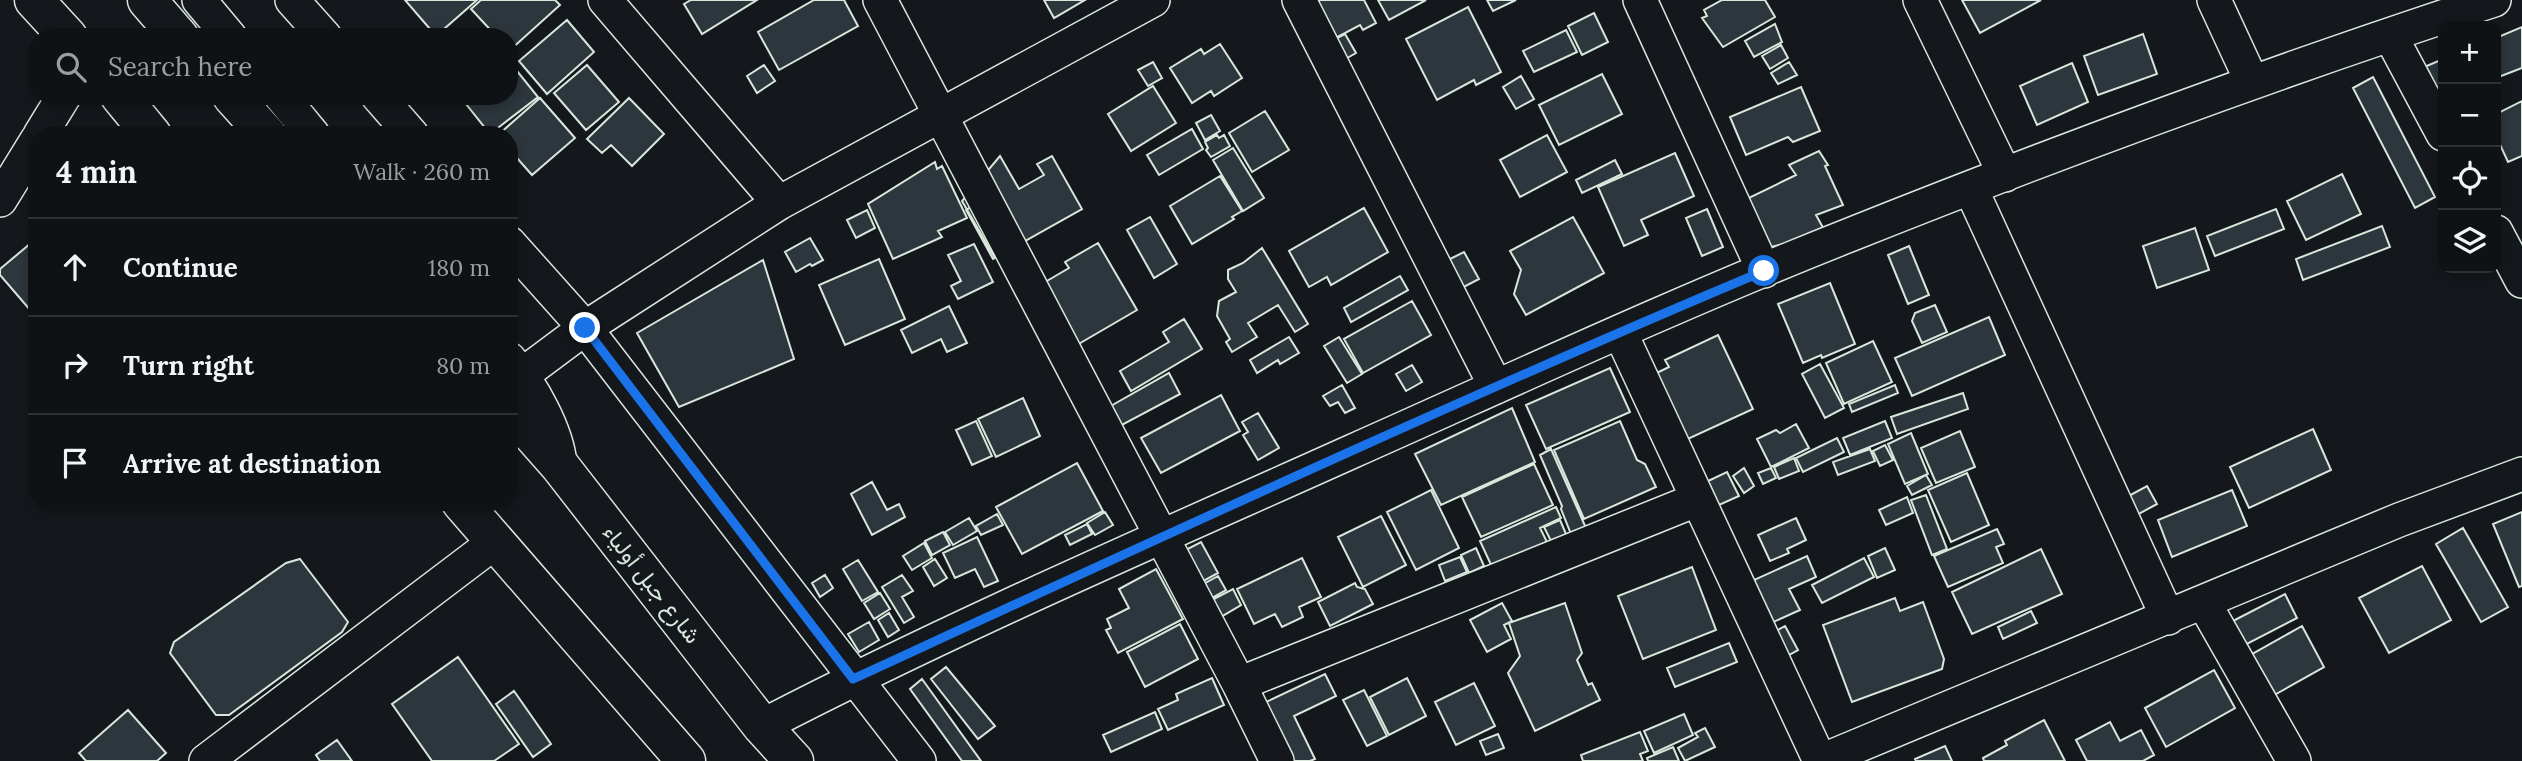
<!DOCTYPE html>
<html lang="en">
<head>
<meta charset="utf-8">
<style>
  body { margin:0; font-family:Lora,Vazirmatn,serif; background:#181b1e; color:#f1f3f6 }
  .controls { position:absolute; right:21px; top:21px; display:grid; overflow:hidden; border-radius:14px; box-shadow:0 4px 10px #0003 }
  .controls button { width:63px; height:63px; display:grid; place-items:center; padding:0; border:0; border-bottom:2px solid #2f3234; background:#0f1215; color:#f1f3f6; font:35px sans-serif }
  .stop { position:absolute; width:21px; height:21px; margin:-16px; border:5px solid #1a73e8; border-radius:50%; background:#fff }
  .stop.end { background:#1a73e8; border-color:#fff; box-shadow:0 2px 7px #0008 }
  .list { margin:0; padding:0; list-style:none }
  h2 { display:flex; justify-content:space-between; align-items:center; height:91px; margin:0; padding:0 28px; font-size:30px }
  h2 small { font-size:23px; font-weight:400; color:#9b9ea0 }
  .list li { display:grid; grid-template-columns:46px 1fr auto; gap:21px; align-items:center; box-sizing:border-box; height:98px; padding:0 28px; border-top:2px solid #2f3234 }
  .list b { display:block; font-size:26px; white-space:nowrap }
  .list em { font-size:23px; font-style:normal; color:#9b9ea0 }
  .icon { flex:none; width:38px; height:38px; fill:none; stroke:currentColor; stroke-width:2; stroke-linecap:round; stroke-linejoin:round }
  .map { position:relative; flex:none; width:2522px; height:761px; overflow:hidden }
  .search { position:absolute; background:#0f1215; box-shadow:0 4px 10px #0003; left:28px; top:28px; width:490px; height:77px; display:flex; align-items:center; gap:18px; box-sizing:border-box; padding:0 24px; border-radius:28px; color:#9b9ea0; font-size:26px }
  .panel { position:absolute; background:#0f1215; box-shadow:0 4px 10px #0003; left:28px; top:126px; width:490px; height:385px; border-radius:28px }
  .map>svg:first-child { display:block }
  .building { fill:#2c363c; stroke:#d8e6dc; stroke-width:2 }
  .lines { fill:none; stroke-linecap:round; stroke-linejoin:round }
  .minor-casing { stroke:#d8e6dc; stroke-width:36 }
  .primary-casing { stroke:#d8e6dc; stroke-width:41 }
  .minor { stroke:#14181c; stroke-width:33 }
  .primary { stroke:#14181c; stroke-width:38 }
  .route { stroke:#1a73e8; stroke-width:9 }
  .labels { text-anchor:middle; stroke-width:5; stroke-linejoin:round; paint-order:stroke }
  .street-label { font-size:23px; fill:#d8e6dc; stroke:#14181c }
</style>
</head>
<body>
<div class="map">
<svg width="2522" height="761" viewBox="0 0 2522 761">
  <rect width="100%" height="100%" fill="#14181c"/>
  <path class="building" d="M405 0H477L436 36Z
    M481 0H555L560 5 509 51V37H497L471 9Z
    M691 0H757L702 34 684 4Z
    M814 0H844L858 26 779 70 758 32Z
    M1044 0H1085L1054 18Z
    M1310 0H1364L1376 23 1363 30 1360 25 1328 42Z
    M1378 0H1426L1389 20Z
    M1487 0H1516L1493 11Z
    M1722 0H1765L1775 17 1723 47 1702 18 1707 16 1704 10Z
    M1962 0H2041L1980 33Z
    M1468 7 1501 72 1476 85 1474 80 1437 100 1406 39Z
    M1594 13 1608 42 1582 55 1568 26Z
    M567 20 594 52 547 94 519 61Z
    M1775 24 1782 42 1754 57 1745 41Z
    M2522 27V68L2496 78V38Z
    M1566 30 1577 52 1534 72 1523 51Z
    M1345 34 1356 53 1342 61 1331 41Z
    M2143 34 2157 74 2098 95 2084 56Z
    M1220 44 1242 78 1214 96 1211 91 1192 103 1170 68 1201 49 1204 54Z
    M1781 45 1788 58 1770 69 1762 56Z
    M2443 59V100L2422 68Z
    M1153 62 1162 78 1148 86 1138 70Z
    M1789 62 1797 75 1778 84 1771 73Z
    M2072 63 2088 102 2037 125 2020 86Z
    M587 65 619 102 586 130 554 93Z
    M764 65 775 81 757 93 747 76Z
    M513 66 538 97 490 134 466 104 476 96H509V69Z
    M1602 74 1622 114 1559 145 1539 105Z
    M1521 76 1534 99 1516 109 1503 87Z
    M2373 77 2435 197 2415 208 2353 88Z
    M1153 86 1176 123 1131 151 1108 114Z
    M1801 87 1820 131 1793 142 1788 137 1746 155 1730 117Z
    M540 98 575 138 532 175 509 149V135H498Z
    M629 98 664 134 632 166 611 145 602 153 587 139Z
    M2522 101V156L2508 162 2496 136V114Z
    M1265 111 1289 150 1252 172 1229 133Z
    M1211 115 1220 131 1205 140 1196 123Z
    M1192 129 1203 149 1159 175 1147 155Z
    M1217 135 1219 138 1224 135 1230 146 1211 157 1206 150 1208 148 1205 142Z
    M1547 135 1567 172 1520 197 1500 160Z
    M1233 148 1264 198 1243 211 1213 160Z
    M1819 151 1828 165 1825 166 1843 205 1816 215 1826 233 1759 250 1728 208 1796 175 1789 165Z
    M1675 153 1694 196 1641 220 1648 235 1624 246 1598 187Z
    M1000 156 1019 189 1044 175 1037 164 1052 156 1082 209 995 258 962 201Z
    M1615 160 1622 174 1582 193 1576 180Z
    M935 162 937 169 942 166 967 218 938 231 942 237 893 259 868 204Z
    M2342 174 2361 214 2306 240 2287 201Z
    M1220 176 1242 211 1232 217 1234 219 1192 244 1170 206Z
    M989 197 1015 247 993 259 966 210Z
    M1364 208 1388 252 1331 285 1327 277 1309 287 1289 251Z
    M1707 209 1723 247 1702 256 1686 218Z
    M2276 209 2284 229 2215 256 2207 236Z
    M867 210 875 228 856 238 847 220Z
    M1150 217 1177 264 1154 278 1127 230Z
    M1573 217 1604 273 1526 315 1514 294 1521 270 1510 251Z
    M2382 226 2390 247 2303 280 2296 259Z
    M2195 228 2209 270 2157 288 2143 246Z
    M37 238V318L0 275V269Z
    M810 238 823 260 812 266 810 264 796 272 785 252Z
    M1098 243 1137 310 1058 356 1023 295 1069 268 1065 262Z
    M974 244 993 282 958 299 951 286 961 281 948 255Z
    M1909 246 1929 295 1908 304 1888 255Z
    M1262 248 1308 324 1295 332 1278 305 1248 323 1257 337 1232 352 1226 342 1230 339 1217 316 1219 301 1236 292 1228 279V270L1243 263Z
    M1464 252 1479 279 1458 290 1444 262Z
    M879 259 905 319 845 345 819 285Z
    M763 260 794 359 679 407 637 333Z
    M1400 276 1408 290 1351 322 1344 308Z
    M1830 283 1855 344 1822 358 1821 355 1803 363 1778 304Z
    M1412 301 1431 335 1363 373 1344 339Z
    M1935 305 1947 332 1922 343 1912 321 1915 313Z
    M949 306 967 343 947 352 941 339 912 353 901 330Z
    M1989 317 2005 355 1912 396 1895 358Z
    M1184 319 1202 349 1131 391 1120 371 1169 342 1163 332Z
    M1718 335 1753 409 1666 449 1634 384 1669 367 1665 360Z
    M1289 337 1299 353 1280 364 1278 360 1257 373 1250 360Z
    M1339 337 1362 374 1347 383 1324 346Z
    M1873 341 1892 382 1844 404 1826 363Z
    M1820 364 1844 408 1825 418 1802 374Z
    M1412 365 1422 382 1406 391 1396 374Z
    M1610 368 1630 412 1546 449 1526 405Z
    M1169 373 1180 394 1120 426 1109 407Z
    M1342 385 1355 408 1345 413 1338 402 1330 406 1323 396Z
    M1895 385 1898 393 1852 412 1849 404Z
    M1963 393 1968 409 1897 434 1891 417Z
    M1221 395 1240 431 1161 473 1141 438Z
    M1023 398 1040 436 996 457 978 419Z
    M1512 408 1535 462 1441 505 1415 454Z
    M1258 413 1279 448 1258 460 1243 435 1248 432 1242 422Z
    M976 421 992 456 972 465 956 430Z
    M1620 421 1637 460 1645 464 1656 487 1584 519 1554 450Z
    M1885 421 1892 438 1850 455 1843 438Z
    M1796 424 1809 448 1771 467 1757 439 1776 430 1780 433Z
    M2313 429 2331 470 2249 508 2230 467Z
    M1960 431 1975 467 1936 483 1921 448Z
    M1911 433 1928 474 1905 484 1888 444Z
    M1837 438 1844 452 1803 472 1796 458Z
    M1885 445 1893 460 1880 466 1873 451Z
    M1551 449 1586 528 1571 534 1561 509 1562 506 1540 455Z
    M1870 449 1875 461 1838 475 1833 462Z
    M1794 458 1799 471 1779 479 1774 467Z
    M1077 463 1103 511 1022 554 996 507Z
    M1534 464 1553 505 1481 537 1462 497Z
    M1744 468 1754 486 1744 493 1733 476Z
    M1771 468 1776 478 1763 484 1758 473Z
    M1727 472 1739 496 1719 505 1708 481Z
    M1967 473 1989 525 1951 542 1928 490Z
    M1926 475 1932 485 1912 495 1907 486Z
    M872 482 887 510 899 504 905 517 872 535 851 494Z
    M2147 486 2157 504 2135 516 2125 498Z
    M1431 490 1459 548 1416 570 1387 512Z
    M2232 490 2247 526 2172 557 2158 520Z
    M1926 495 1947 549 1932 555 1911 500Z
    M1907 497 1913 513 1886 525 1879 510Z
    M1556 507 1561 518 1540 528 1547 542 1492 567 1480 541Z
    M1105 512 1113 525 1095 535 1087 523Z
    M2522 512V586L2519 587 2493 524Z
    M997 514 1003 525 981 535 976 526Z
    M1381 516 1406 565 1363 587 1338 537Z
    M969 518 977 531 953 545 945 532Z
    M1796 518 1806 540 1787 549 1789 553 1770 561 1758 535Z
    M1560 520 1569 541 1554 547 1544 527Z
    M1087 524 1092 534 1070 545 1065 535Z
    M2463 528 2508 607 2481 622 2436 544Z
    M1997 529 2004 544 1996 547 2003 563 1948 587 1934 556Z
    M943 532 950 545 932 555 925 541Z
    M977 537 998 581 984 587 975 569 955 578 943 553Z
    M1201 542 1218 573 1198 584 1180 553Z
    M924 543 932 558 912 570 903 556Z
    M1476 548 1484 566 1469 573 1461 555Z
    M1885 548 1895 570 1877 578 1868 556Z
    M2041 549 2062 594 1972 634 1952 592Z
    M1807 556 1816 577 1789 589 1800 610 1751 632 1732 590Z
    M1460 557 1467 572 1445 581 1439 565Z
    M1302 558 1321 597 1299 607 1303 617 1282 627 1275 614 1254 624 1237 589Z
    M1864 558 1874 577 1822 603 1812 585Z
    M300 559 348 622 342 632 229 715H216L170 653 174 642 286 563Z
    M935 559 947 578 934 586 923 567Z
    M858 560 878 592 862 601 843 569Z
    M2422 566 2451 620 2389 653 2359 598Z
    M1692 567 1716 630 1643 659 1618 596Z
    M1156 569 1183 619 1118 653 1106 630 1111 628 1107 619 1129 608 1119 589Z
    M825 575 833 588 820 597 812 583Z
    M902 575 913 591 902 597 914 617 904 623 882 587Z
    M1218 576 1226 590 1208 600 1200 586Z
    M1355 583 1357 587 1365 589 1373 604 1330 626 1318 602Z
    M1233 589 1241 605 1219 618 1210 601Z
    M880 593 890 609 874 619 864 603Z
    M2285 594 2297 618 2243 646 2231 622Z
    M1895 598 1900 611 1923 602 1944 659 1942 669 1852 702 1823 625Z
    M1502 603 1512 621 1504 625 1511 639 1487 652 1470 620Z
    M1565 603 1582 653 1577 660 1588 685 1592 683 1600 700 1535 731 1508 673 1520 656 1509 623Z
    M2031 611 2037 623 2003 639 1998 627Z
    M889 613 899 630 888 637 878 620Z
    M869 622 879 640 859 652 848 634Z
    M1180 624 1198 659 1145 687 1127 652Z
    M1785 626 1798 650 1780 660 1767 636Z
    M2302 626 2324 667 2269 698 2247 657Z
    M1729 643 1737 662 1675 687 1667 668Z
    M458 657 519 744 494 761H432L392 704Z
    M946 667 995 726 978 739 931 679Z
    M2214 670 2235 708 2166 747 2145 708Z
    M1325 674 1336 696 1294 716 1315 759 1310 761H1289L1262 704Z
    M1212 678 1224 705 1168 730 1158 709 1178 700 1176 694Z
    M1407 678 1426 716 1389 735 1370 697Z
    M922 679 981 761H962L910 689Z
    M1474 683 1495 726 1456 745 1435 702Z
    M1364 690 1387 736 1367 746 1343 700Z
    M514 691 551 744 533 757 496 704Z
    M128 710 166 753 157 761H86L79 753Z
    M1155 712 1162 729 1111 752 1103 735Z
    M1684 714 1693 735 1654 753 1644 731Z
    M2044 720 2065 761H1984L1983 758 2007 745 2005 741Z
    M2110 722 2120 741 2141 730 2154 755 2143 761H2087L2076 740Z
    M1705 728 1715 747 1685 761 1678 748 1698 737 1695 733Z
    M1640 732 1648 751 1640 754 1643 761H1583L1581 755Z
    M1498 734 1504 748 1486 755 1480 741Z
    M337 740 352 761H320L316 755Z
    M1945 746 1952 761H1916L1915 759Z
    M1673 747 1679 761H1648L1647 758Z"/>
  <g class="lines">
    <defs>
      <path id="minor" d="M199 0 230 37
        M292 0 325 37
        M605 0 779 203
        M880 0 1239 684 1277 761
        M1299 0 1496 387
        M1640 0 1764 271
        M1920 0 2005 175
        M2214 0 2252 82
        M2390 35 2443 134
        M281 96 313 135
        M378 96 412 135
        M40 135 64 96
        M1971 189 2168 618
        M0 200 37 140
        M2496 232 2522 281
        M509 243 585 328 919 761
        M1620 332 1820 761
        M509 359C531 385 557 430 560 464
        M522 375 585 328 779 203 1153 0
        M2204 603 2294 761
        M1239 684 1696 500
        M762 726C955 626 1155 540 1353 451 1517 378 1680 302 1847 236 2060 151 2276 71 2494 0
        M206 761 495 542
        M1821 761 2399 520 2522 474"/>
      <path id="primary" d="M34 0 68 37
        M147 0 179 37
        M120 96 152 135
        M232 96 267 135
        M509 408 560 466 762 726 794 761
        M461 502 686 761"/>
    </defs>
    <use href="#minor" class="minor-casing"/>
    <use href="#primary" class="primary-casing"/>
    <use href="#minor" class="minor"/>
    <use href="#primary" class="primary"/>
  </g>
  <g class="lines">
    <path class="route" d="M585 328 853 679C1155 540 1457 400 1764 271"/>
  </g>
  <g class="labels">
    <g class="street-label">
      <text transform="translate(652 584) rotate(52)" y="8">شارع جبل أولياء</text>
    </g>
  </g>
</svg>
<div class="controls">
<button>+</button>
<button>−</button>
<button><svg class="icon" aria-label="locate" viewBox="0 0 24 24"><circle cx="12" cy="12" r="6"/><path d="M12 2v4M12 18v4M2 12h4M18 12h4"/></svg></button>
<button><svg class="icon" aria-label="layers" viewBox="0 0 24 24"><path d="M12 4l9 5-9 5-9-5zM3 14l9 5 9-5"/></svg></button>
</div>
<div class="stop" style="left:1764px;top:271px"></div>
<div class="stop end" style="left:585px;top:328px"></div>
<div class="search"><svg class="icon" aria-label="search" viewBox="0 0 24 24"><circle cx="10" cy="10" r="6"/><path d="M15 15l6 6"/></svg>Search here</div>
<section class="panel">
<h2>4 min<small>Walk · 260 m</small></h2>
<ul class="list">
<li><svg class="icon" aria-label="ahead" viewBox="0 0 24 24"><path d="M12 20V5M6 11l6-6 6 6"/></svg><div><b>Continue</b></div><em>180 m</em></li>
<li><svg class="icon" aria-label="right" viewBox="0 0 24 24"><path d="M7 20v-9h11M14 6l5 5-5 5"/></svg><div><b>Turn right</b></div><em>80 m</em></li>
<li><svg class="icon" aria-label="arrive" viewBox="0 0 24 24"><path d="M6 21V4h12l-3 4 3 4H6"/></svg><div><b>Arrive at destination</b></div></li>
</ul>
</section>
</div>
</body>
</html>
